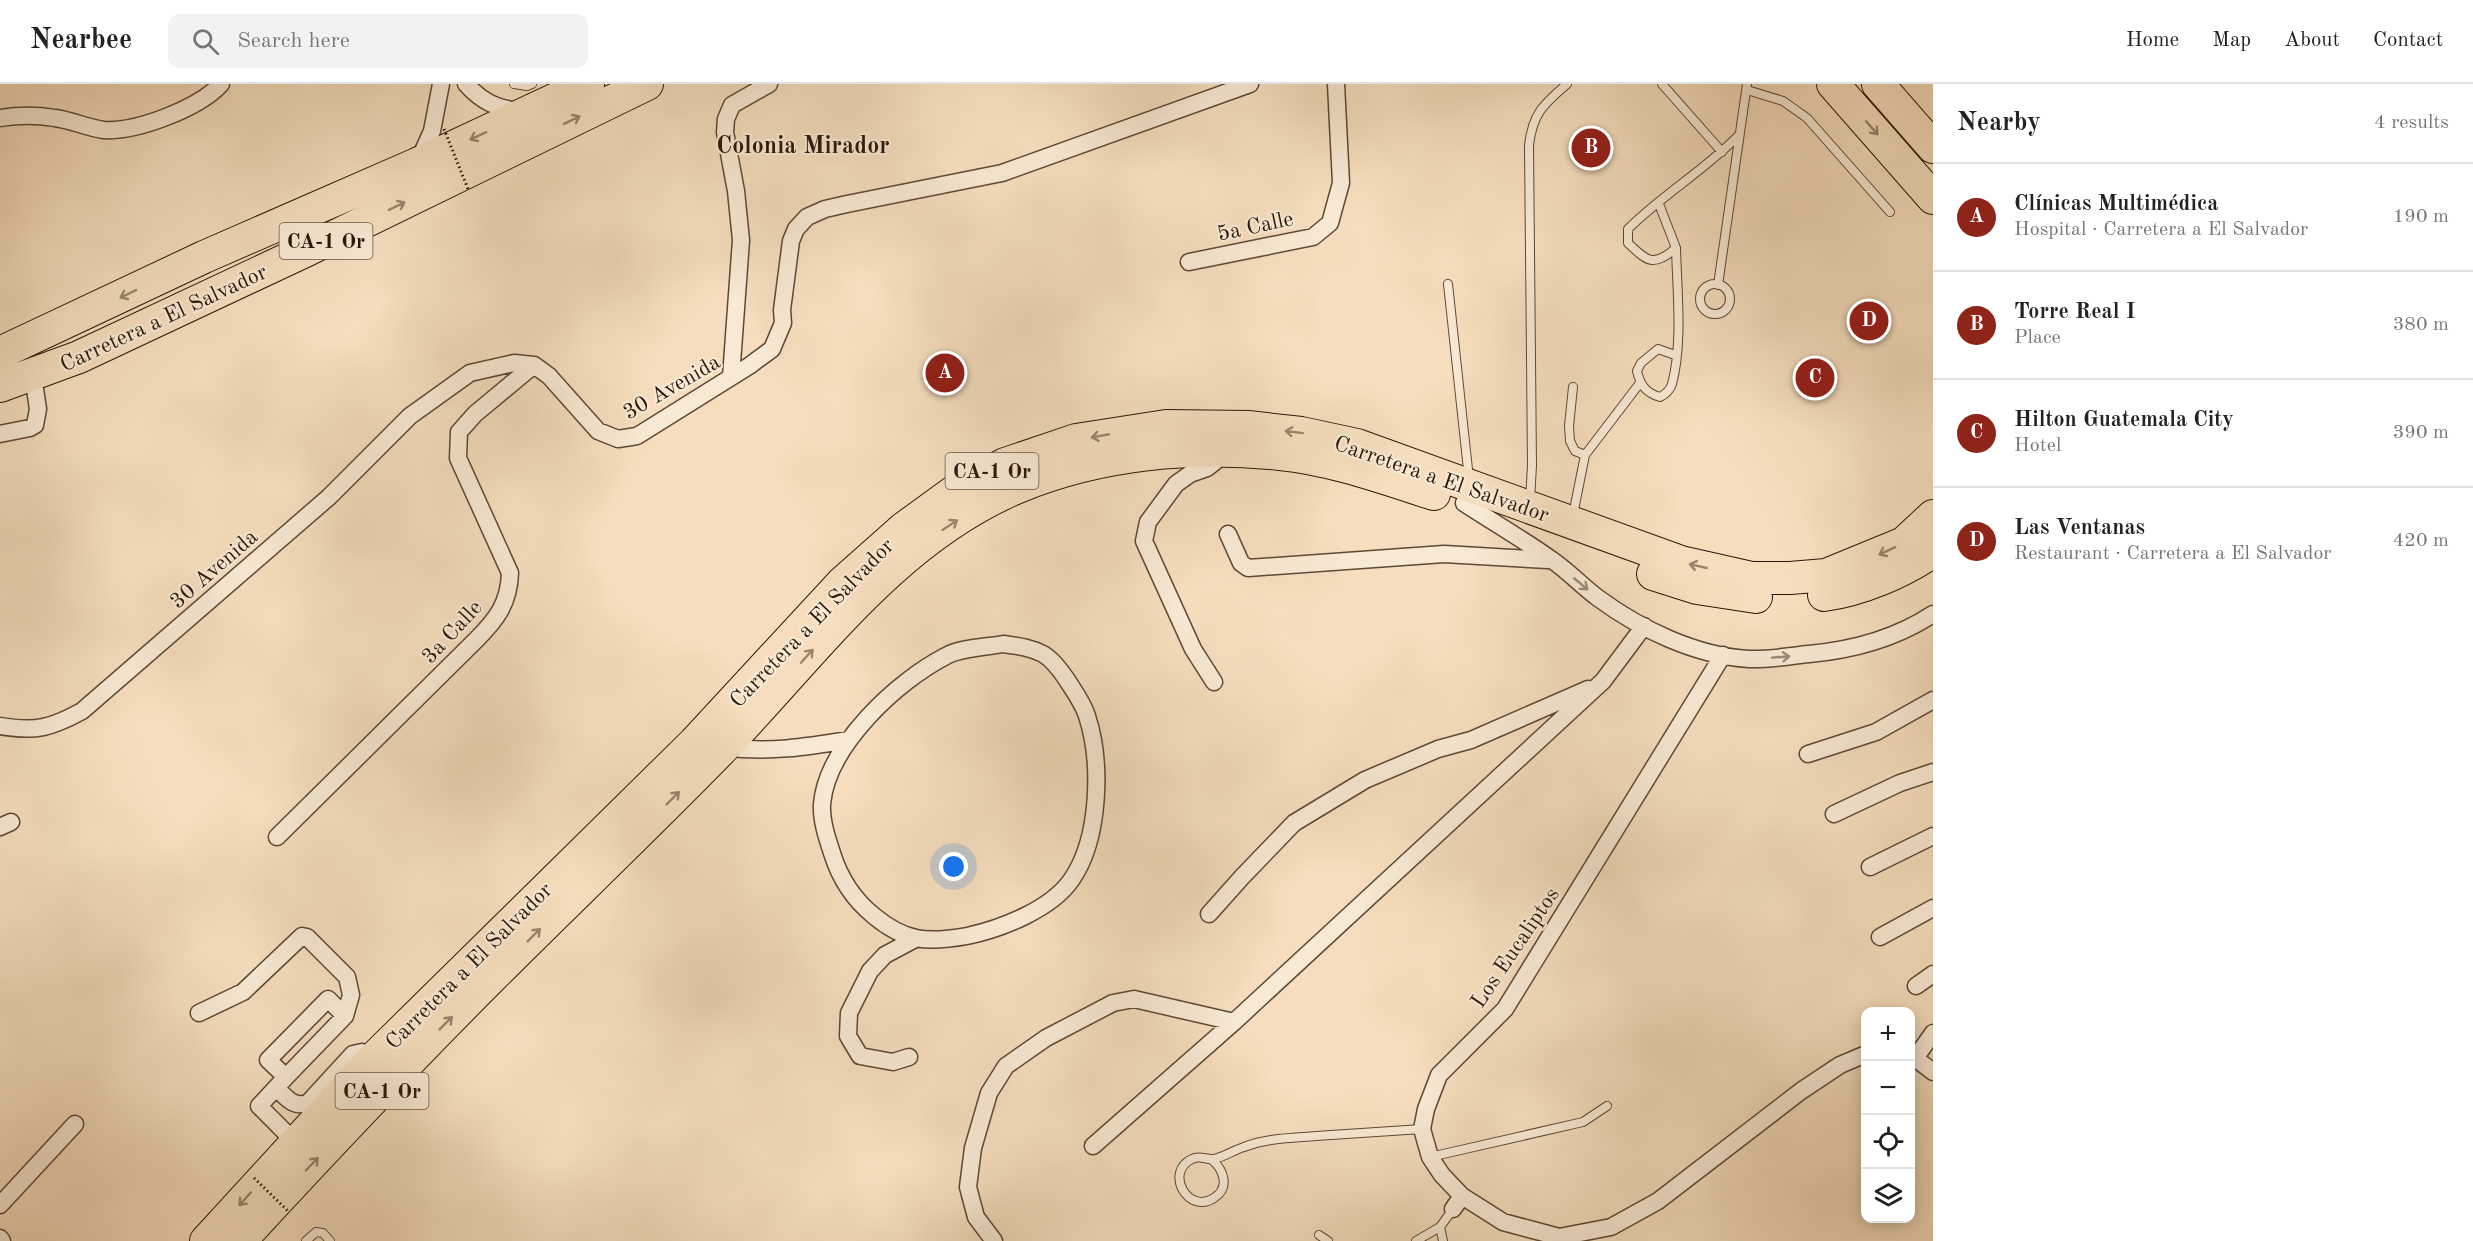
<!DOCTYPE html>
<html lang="en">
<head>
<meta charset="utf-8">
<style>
  body { margin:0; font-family:"Old Standard TT",serif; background:#f2f2f2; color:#222 }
  .controls { position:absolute; right:18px; bottom:18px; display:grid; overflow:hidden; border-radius:12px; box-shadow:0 3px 15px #0003 }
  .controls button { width:54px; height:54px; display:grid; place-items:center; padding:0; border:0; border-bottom:2px solid #e0e0e0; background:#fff; color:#222; font:30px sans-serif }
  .you { position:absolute; left:954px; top:783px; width:21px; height:21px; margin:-15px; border:4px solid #fff; border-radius:50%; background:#1a73e8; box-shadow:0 0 0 9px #1a73e833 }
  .badge { display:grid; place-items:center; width:39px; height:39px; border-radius:50%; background:#8f2418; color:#fff; font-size:20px; font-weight:700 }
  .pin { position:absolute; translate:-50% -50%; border:3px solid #fff; box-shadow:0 2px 6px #0006 }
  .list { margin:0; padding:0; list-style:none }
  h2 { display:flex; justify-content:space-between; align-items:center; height:78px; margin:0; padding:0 24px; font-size:26px }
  h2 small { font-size:20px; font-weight:400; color:#767676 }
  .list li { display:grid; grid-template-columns:39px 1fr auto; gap:18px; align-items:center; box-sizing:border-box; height:108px; padding:0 24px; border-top:2px solid #e0e0e0 }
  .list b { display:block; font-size:22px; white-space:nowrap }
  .list p { margin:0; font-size:20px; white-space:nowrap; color:#767676 }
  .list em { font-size:20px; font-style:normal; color:#767676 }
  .icon { flex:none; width:33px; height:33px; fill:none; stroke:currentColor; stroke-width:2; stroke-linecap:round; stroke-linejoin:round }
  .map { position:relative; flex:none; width:1933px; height:1157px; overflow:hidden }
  header { display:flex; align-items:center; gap:36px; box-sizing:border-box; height:84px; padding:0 30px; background:#fff; border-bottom:2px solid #e0e0e0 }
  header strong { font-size:28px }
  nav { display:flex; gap:33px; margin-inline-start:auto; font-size:21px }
  .search { width:420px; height:54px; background:#f2f2f2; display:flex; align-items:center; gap:15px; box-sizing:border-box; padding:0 21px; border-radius:12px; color:#767676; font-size:22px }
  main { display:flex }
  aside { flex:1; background:#fff }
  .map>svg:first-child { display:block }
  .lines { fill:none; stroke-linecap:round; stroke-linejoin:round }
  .lane-casing { stroke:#5e4836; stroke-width:10 }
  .street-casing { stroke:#5e4836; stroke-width:19 }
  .highway-casing { stroke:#2b1709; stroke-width:34 }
  .lane { stroke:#f8e9d4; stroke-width:8 }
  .street { stroke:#f8e9d4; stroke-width:16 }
  .highway { stroke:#f5ddbd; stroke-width:32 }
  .path-bridge { stroke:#2b1709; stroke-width:3; stroke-dasharray:1.5 3; stroke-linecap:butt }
  .oneway { stroke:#9a846c }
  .oneway2 { stroke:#9c8a79 }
  .labels { text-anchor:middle; stroke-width:4.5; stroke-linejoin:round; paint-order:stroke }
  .shield { fill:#f8e9d4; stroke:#685646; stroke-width:1.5 }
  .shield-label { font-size:21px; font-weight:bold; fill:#2b1709 }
  .street-label { font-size:22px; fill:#2b1709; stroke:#f8e9d4 }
  .neighbourhood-label { font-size:24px; font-weight:bold; fill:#2b1709; stroke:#f8e9d4 }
</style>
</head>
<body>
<header>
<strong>Nearbee</strong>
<div class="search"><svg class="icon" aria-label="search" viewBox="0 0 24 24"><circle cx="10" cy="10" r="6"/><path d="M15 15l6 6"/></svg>Search here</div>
<nav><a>Home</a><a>Map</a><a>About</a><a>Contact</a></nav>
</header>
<main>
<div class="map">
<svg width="1933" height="1157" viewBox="0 0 1933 1157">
  <rect width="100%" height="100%" fill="#f5ddbd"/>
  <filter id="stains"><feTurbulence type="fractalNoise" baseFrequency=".00333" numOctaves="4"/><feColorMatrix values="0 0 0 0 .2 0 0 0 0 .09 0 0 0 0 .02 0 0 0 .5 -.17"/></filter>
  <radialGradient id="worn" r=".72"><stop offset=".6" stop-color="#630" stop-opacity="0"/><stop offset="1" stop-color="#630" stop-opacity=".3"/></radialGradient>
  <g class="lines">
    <defs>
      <path id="lane" d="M514 0 527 2 532 0
        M1662 0 1722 68
        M1747 6 1783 17 1807 34 1890 128
        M1659 120 1676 164C1653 184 1647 177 1628 159V145C1662 111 1705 86 1739 51
        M1448 200 1469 395
        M1700 215a15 15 0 1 1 30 0a15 15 0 1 1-30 0Z
        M1718 201 1747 0
        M1675 271 1658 265 1641 279 1637 287C1640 301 1646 309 1660 313 1666 310 1670 306 1672 300 1683 259 1677 206 1676 164
        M1573 303 1569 342 1570 357 1575 367 1585 371
        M1530 417 1532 381 1529 61C1533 29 1543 21 1567 0
        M1573 431 1585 371 1640 299
        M1430 1073 1583 1038 1607 1022
        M1212 1076C1224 1086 1230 1104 1214 1114 1188 1131 1164 1088 1192 1075 1200 1071 1206 1076 1214 1075 1224 1073 1234 1066 1244 1063 1267 1054 1292 1054 1316 1052 1351 1050 1387 1047 1422 1045
        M1440 1143 1443 1157
        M1319 1151 1328 1157
        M306 1157 316 1148 323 1149 330 1157
        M1416 1157 1440 1143 1453 1125"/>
      <path id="street" d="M466 0C481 17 497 25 520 27
        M0 34C18 31 37 31 55 34 71 36 88 44 104 46 137 48 199 24 221 0
        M419 76 432 47 441 0
        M1189 178 1313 153 1330 139 1341 99 1336 0
        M731 293 741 156 736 107 725 48 726 35 732 21 769 0
        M0 350 30 344 35 341 38 325 33 292
        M1464 419C1493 438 1524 456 1552 476 1568 487 1582 502 1598 514 1640 545 1696 572 1749 575 1769 576 1789 572 1809 570 1854 566 1895 555 1933 530
        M1228 450 1241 479 1248 484 1444 470 1548 476
        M1003 560C1017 562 1030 563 1043 570 1052 575 1061 587 1067 596 1074 607 1083 619 1087 632 1102 678 1100 754 1072 795 1052 825 1001 845 967 852 928 859 905 858 874 832 853 815 840 795 832 769 827 754 821 736 822 720 827 662 897 597 946 572 959 564 987 563 1003 560Z
        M1723 571 1505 925 1439 991 1426 1025 1422 1045 1430 1073 1442 1091 1462 1112 1503 1138 1559 1153 1611 1143 1658 1117 1801 1007 1840 981 1866 970
        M1214 598 1193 565 1144 457 1148 438 1176 400 1190 390 1207 384 1226 369
        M0 642C36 648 51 644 82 627L329 413 410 332 470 289 514 279 534 281 549 292 598 347 618 355 637 352 749 282 772 265 783 239 782 226 791 157 796 145 807 133 825 125 847 120 1002 89 1250 0
        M724 663C768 669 806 663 849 656
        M1808 670 1876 648 1933 616
        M1834 730 1900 699 1933 688
        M0 743 11 738
        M277 753 476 556C497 535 509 519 510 489L458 374 459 348 475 330 534 281
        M1870 783 1933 752
        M1209 830 1242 793 1294 739 1365 696 1438 665 1471 656 1588 605
        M1880 853 1933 824
        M1916 902 1933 890
        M199 929 243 908 302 852 307 853 347 893 351 911 345 932 286 993
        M1910 970 1933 988
        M909 973 893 978 860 972 848 952 849 929 870 887 885 871 915 855
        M1916 973 1933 949
        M276 1004C287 1014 293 1024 308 1019L353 970 362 968 372 976
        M1093 1062 1234 938 1603 597 1644 542
        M292 1064 285 1048 259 1022 286 993 268 976 328 915 345 932
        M0 1121 75 1040
        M1453 1125 1462 1112
        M0 1154 2 1157
        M994 1157 976 1133 968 1103 973 1064 989 1009 1006 982 1046 954 1113 919 1134 915 1234 938"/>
      <path id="highway" d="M1833 0 1933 114
        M1878 0 1933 63
        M0 269 204 173 417 80 588 0
        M0 302 79 273 307 166 647 0
        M1653 490 1697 504 1756 513
        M1824 511C1861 506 1903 488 1933 467
        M206 1157 372 976 694 659 842 499 904 444 955 407 1005 380 1076 356 1166 342 1248 343 1301 349 1357 361 1681 478 1752 494H1790L1826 491 1904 459 1933 432
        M240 1157C322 1068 406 979 492 893 569 816 648 741 724 663 815 569 894 455 1018 403 1100 369 1192 361 1280 370 1332 375 1384 394 1434 410"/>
    </defs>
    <use href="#lane" class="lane-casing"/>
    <use href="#street" class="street-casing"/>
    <use href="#highway" class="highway-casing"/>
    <use href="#lane" class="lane"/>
    <use href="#street" class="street"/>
    <use href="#highway" class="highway"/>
    <path class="path-bridge" d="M444 45 468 105
      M254 1094 288 1127"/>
  </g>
  <defs><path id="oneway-shaft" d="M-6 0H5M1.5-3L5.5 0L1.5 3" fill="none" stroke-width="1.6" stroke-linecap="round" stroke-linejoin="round" transform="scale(1.5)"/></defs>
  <g class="oneway">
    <use href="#oneway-shaft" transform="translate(572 36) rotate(-26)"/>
    <use href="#oneway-shaft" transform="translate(1872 44) rotate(49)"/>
    <use href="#oneway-shaft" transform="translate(478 52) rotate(155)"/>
    <use href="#oneway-shaft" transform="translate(397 122) rotate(-26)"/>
    <use href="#oneway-shaft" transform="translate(128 210) rotate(154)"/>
    <use href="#oneway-shaft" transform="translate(1294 348) rotate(-173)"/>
    <use href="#oneway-shaft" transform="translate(1100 352) rotate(170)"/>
    <use href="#oneway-shaft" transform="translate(950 441) rotate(-33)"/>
    <use href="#oneway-shaft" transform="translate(1887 467) rotate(155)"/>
    <use href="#oneway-shaft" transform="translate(1698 482) rotate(-167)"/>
    <use href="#oneway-shaft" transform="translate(807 572) rotate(-48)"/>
    <use href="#oneway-shaft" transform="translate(673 714) rotate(-45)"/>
    <use href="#oneway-shaft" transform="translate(534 851) rotate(-45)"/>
    <use href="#oneway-shaft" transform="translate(446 939) rotate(-45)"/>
    <use href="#oneway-shaft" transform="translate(312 1080) rotate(-46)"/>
    <use href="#oneway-shaft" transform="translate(245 1115) rotate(132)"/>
  </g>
  <g class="oneway2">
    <use href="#oneway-shaft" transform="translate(1581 500) rotate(40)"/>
    <use href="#oneway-shaft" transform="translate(1781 573) rotate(-4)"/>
  </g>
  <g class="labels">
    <g class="shield">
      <rect x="279.5" y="139" width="93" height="36" rx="4.5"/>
      <rect x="945.5" y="369" width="93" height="36" rx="4.5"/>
      <rect x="335.5" y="989" width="93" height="36" rx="4.5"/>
    </g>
    <g class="shield-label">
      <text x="326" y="164">CA-1 Or</text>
      <text x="992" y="394">CA-1 Or</text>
      <text x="382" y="1014">CA-1 Or</text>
    </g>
    <g class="street-label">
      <text transform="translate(1255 141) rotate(-12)" y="8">5a Calle</text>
      <text transform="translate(163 233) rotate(-25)" y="8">Carretera a El Salvador</text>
      <text transform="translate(671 302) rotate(-30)" y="8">30 Avenida</text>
      <text transform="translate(1442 394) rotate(19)" y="8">Carretera a El Salvador</text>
      <text transform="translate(213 484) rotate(-41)" y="8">30 Avenida</text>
      <text transform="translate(811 538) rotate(-46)" y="8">Carretera a El Salvador</text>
      <text transform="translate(451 547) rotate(-47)" y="8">3a Calle</text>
      <text transform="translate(1514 863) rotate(-56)" y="8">Los Eucaliptos</text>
      <text transform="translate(468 881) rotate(-45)" y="8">Carretera a El Salvador</text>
    </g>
    <g class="neighbourhood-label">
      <text x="803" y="69">Colonia Mirador</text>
    </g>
  </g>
  <rect width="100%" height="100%" filter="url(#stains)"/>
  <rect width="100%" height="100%" fill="url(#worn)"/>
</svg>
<div class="controls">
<button>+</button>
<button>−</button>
<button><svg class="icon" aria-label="locate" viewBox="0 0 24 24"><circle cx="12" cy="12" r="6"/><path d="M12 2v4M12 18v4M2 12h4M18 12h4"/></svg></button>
<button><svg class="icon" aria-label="layers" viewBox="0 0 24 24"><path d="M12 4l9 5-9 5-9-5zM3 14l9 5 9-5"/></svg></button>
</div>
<div class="you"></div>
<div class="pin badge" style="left:945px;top:289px">A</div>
<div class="pin badge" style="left:1591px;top:64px">B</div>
<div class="pin badge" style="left:1815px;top:294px">C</div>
<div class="pin badge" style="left:1869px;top:237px">D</div>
</div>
<aside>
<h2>Nearby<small>4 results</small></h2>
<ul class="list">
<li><span class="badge">A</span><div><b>Clínicas Multimédica</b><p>Hospital · Carretera a El Salvador</p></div><em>190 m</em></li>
<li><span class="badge">B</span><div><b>Torre Real I</b><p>Place</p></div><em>380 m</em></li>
<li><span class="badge">C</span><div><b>Hilton Guatemala City</b><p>Hotel</p></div><em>390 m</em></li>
<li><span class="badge">D</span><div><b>Las Ventanas</b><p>Restaurant · Carretera a El Salvador</p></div><em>420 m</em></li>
</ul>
</aside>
</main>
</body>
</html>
